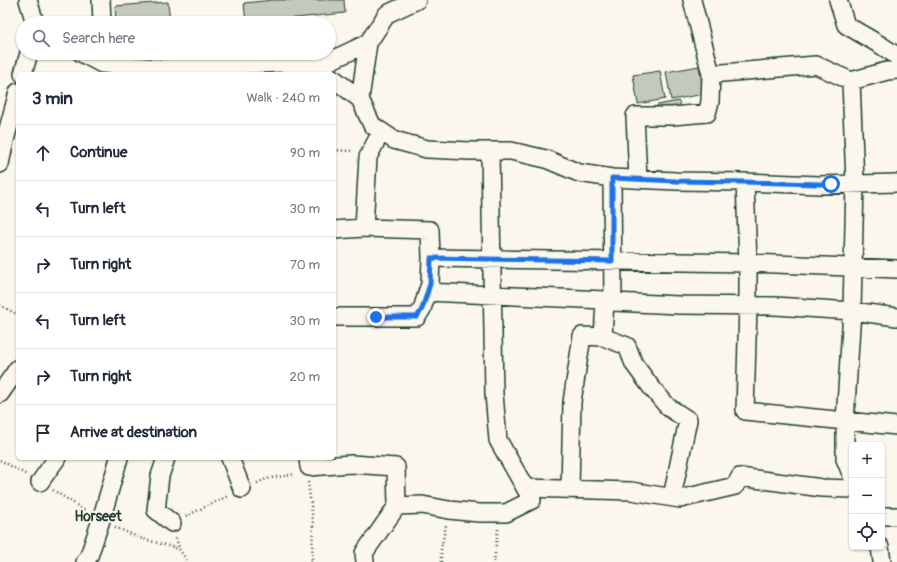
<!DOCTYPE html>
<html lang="en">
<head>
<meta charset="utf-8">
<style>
  body { margin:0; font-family:Pangolin,sans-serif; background:#f6f6f7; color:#1f2937 }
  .controls { position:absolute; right:12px; bottom:12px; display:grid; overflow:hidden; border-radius:6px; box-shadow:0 1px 3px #0004 }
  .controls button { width:36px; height:36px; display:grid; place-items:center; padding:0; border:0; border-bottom:1px solid #e0e1e3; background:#fff; color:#1f2937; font:20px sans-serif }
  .stop { position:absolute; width:12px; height:12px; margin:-9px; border:3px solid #1a73e8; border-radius:50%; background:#fff }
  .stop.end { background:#1a73e8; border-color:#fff; box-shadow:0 1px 4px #0008 }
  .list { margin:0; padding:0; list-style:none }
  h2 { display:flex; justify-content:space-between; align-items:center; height:52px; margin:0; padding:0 16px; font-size:17px }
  h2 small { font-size:13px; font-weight:400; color:#747a83 }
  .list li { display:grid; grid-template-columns:26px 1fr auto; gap:12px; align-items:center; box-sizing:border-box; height:56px; padding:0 16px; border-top:1px solid #e0e1e3 }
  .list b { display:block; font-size:15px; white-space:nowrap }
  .list em { font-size:13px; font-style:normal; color:#747a83 }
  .icon { flex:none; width:22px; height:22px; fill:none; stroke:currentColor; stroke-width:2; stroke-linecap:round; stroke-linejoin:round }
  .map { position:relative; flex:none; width:897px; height:562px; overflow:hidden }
  .search { position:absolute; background:#fff; box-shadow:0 1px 3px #0004; left:16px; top:16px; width:320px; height:44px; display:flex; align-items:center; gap:10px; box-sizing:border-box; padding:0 14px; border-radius:22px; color:#747a83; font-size:15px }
  .panel { position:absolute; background:#fff; box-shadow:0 1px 3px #0004; left:16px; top:72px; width:320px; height:388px; border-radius:6px }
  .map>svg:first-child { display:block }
  .building { fill:#c4c9be; stroke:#1f3d34 }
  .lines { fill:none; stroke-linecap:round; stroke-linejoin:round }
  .street-casing { stroke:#1f3d34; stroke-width:20 }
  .path { stroke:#1f3d34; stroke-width:2.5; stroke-dasharray:1 3; stroke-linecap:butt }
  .street { stroke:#fbf7ec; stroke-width:17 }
  .route { stroke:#1a73e8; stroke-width:5 }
  .labels { text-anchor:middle; stroke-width:4; stroke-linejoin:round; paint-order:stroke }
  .district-label { font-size:14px; font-weight:bold; fill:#1f3d34; stroke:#fbf7ec }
</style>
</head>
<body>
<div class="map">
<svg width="897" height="562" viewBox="0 0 897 562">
  <rect width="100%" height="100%" fill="#fbf7ec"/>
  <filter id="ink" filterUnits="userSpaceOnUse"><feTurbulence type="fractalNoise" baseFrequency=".025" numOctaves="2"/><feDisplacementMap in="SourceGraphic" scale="8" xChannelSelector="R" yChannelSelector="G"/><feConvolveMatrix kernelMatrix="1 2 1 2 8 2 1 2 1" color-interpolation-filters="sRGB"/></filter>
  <g filter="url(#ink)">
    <path class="building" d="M273 0H344L345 13 246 23 244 3Z
      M168 2 170 23H116L115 6Z
      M118 53H156L119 56Z
      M699 66 704 94 671 100 666 72Z
      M660 71 665 99 638 104 633 75Z
      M679 101 681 112 659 115 657 105Z"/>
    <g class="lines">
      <defs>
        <path id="street" d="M28 0 35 23
          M101 0 102 23
          M692 0 711 74 816 65 851 81 887 71 897 70
          M838 0 846 25 882 46 897 56
          M81 53 102 64 164 68 228 65 284 63 317 67 327 74
          M317 67 368 43
          M23 74 29 53
          M334 79 360 99 372 125 394 140 427 149 470 151H511L546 159 579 173 612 178 676 181 745 182 819 185 897 183
          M851 81 855 183 852 311 845 421V459L852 476
          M360 99 368 43 387 14 417 0
          M0 164 5 140 18 92
          M612 178 613 302
          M638 179 635 116H672L707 113 710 102 711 74
          M745 182 748 263V305L745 411 897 426
          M334 230 364 228
          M431 258 748 263 897 269
          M427 292 605 300 613 302 679 305 775 306 852 311 897 317
          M605 300 603 337 627 346 634 364 651 387 668 407 688 420 672 497
          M334 317H417L422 309 430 284 431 258 430 230 364 228 368 157 381 132
          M0 394 18 368
          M166 458 160 476 156 510 172 523
          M230 458 242 489
          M308 458 309 467 351 464 396 467 397 506
          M40 482 57 458
          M525 488 631 491 680 499 735 486 740 477 822 488 852 489
          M570 489 572 402 582 336 603 337
          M882 516H897
          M880 547 882 562
          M85 562 89 556 101 520 119 458
          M365 562 364 553 397 506 422 505 449 510 479 513H506L532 500 498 440 494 394 490 151"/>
      </defs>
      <use href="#street" class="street-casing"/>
      <path class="path" d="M334 150 353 151
        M0 305 18 315
        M0 460 27 475
        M308 482 313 521 312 561 311 562
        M257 483 266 479 295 474
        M53 490 86 511
        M186 516 228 496
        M115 527 140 538 179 549 188 562
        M176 538 179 548
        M441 562V549L446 525
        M494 562 498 529"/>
      <use href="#street" class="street"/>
    </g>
  </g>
  <g class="lines" filter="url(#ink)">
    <path class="route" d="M376 317H417L422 309 430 284 431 258 612 261V178L676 181 744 182 819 184H831"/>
  </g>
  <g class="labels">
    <g class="district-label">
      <text x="98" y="521">Horseet</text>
    </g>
  </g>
</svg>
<div class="controls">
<button>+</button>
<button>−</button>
<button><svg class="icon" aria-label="locate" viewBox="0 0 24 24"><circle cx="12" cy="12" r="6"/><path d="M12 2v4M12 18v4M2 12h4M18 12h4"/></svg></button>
</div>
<div class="stop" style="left:831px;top:184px"></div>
<div class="stop end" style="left:376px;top:317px"></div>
<div class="search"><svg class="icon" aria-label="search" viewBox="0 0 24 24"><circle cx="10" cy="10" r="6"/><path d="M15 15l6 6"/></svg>Search here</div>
<section class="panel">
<h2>3 min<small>Walk · 240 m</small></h2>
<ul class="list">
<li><svg class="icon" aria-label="ahead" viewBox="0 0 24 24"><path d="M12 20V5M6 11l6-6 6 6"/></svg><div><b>Continue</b></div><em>90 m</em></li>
<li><svg class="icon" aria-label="left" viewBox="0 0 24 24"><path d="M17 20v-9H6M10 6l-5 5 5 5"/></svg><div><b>Turn left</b></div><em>30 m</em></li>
<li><svg class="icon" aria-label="right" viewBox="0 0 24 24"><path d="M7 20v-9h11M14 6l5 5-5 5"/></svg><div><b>Turn right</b></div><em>70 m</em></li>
<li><svg class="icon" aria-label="left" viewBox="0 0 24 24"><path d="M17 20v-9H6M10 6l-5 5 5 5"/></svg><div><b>Turn left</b></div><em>30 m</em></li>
<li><svg class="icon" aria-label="right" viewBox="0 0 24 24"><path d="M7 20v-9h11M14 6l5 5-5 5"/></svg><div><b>Turn right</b></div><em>20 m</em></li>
<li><svg class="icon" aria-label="arrive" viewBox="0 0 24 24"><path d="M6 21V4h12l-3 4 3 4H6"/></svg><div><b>Arrive at destination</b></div></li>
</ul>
</section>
</div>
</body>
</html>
